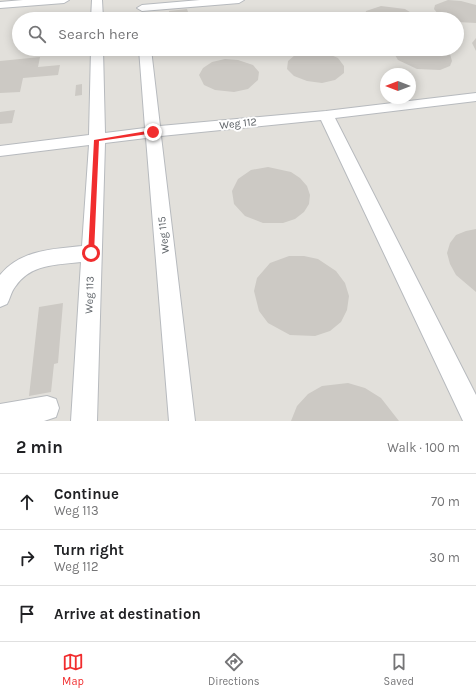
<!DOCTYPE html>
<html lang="en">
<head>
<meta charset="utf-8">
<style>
  body { margin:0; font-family:Karla,sans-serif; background:#f6f6f6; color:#202124 }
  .compass { position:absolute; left:380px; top:68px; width:36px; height:36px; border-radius:50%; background:#fff; box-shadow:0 2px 10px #0003; rotate:270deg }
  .stop { position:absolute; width:12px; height:12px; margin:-9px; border:3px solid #f12d2e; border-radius:50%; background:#fff }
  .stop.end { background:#f12d2e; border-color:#fff; box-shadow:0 1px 4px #0008 }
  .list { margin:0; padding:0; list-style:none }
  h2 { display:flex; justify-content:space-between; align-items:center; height:52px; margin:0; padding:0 16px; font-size:17px }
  h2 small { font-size:13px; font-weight:400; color:#757577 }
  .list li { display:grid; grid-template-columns:26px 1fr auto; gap:12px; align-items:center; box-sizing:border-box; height:56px; padding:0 16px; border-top:1px solid #e0e0e0 }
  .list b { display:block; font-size:15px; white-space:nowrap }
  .list p { margin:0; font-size:13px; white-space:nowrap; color:#757577 }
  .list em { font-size:13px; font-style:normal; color:#757577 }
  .icon { flex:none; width:22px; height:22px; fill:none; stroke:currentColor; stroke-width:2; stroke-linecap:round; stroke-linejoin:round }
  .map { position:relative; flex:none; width:476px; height:421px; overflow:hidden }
  .search { position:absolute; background:#fff; box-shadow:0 2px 10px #0003; left:12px; right:12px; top:12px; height:44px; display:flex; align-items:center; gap:10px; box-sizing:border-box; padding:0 14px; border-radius:22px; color:#757577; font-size:15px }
  .sheet { height:220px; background:#fff }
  nav { display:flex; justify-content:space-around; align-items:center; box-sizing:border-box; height:56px; border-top:1px solid #e0e0e0; background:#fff; font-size:11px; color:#757577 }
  nav a { display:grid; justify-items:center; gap:2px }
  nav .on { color:#f12d2e }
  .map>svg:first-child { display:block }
  .industrial { fill:#e2e0db; fill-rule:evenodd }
  .building { fill:#ccc9c4 }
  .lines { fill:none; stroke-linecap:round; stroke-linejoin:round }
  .minor-casing { stroke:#b7babe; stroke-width:2 }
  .minor { fill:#fff; fill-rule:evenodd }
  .route { fill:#f12d2e }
  .labels { text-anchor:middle; stroke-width:4; stroke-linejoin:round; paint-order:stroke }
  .street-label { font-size:11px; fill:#5e6368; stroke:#fff }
</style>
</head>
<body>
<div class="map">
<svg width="476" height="421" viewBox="0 0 476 421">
  <rect width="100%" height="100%" fill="#f1eee7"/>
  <path class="industrial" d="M0 0H476V421H0ZM19 19H457V49H19ZM386 74H410V98H386Z"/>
  <path class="building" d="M448 0 461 1 476 5V23L457 22V19H446L438 14 434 9 435 5Z
    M381 6 405 9 413 14 416 19H366L365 15 366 11Z
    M187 9 188 12 169 13V11Z
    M283 14H298L314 19H270Z
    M84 16V19H60V18Z
    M476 38V51L472 43Z
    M396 49H444L450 54 452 61 450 66 440 70 417 69 398 60 395 55Z
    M307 52 326 53 338 58 344 66V73L335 80 322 83 307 81 294 76 287 69 288 61 295 55Z
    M40 57 38 67 60 65 58 75 23 78 20 92 0 93V61Z
    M225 59 238 60 253 65 259 72 258 80 248 89 234 92 215 90 204 85 199 75 203 68 212 62Z
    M82 84V95L75 96 76 85Z
    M15 110 12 123 0 124V112Z
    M268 167 291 172 300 178 307 186 310 195 309 204 304 212 295 219 283 223H263L245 216 234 204 232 191 238 179 251 170Z
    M476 229V292L456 275 450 264 447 253 450 243 456 235 466 231Z
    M289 256H304L318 259 336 271 345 283 349 296 347 310 341 322 330 331 315 336 290 335 268 323 259 311 254 291 257 278 270 263Z
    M63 303 58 363 54 364 51 392 29 396 39 307Z
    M348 383 365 388 381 398 399 421H291L297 406 308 394 322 386Z"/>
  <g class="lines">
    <defs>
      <path id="minor" d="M23 0H69L64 3 0 8V2Z
        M92 0H102L103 19H91Z
        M200 0H244L239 3 142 11 137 8 142 5Z
        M91 49H103L105 133 145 128 139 49H151L160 126 326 111 476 93V101L335 118 476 395V421H463L321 120 161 136 195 421H169L146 138 105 143 97 421H71L81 262C56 265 30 264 15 287 11 292 10 299 7 304L0 307V275C20 250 53 249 82 246L89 145 0 156V146L89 135Z
        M47 396 56 399 59 408 56 417 44 421H0V404Z"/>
    </defs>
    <use href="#minor" class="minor-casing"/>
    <use href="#minor" class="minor"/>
  </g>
  <path class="route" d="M153 130 155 133 99 141 94 253 91 256 88 255 94 140Z"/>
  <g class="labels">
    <g class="street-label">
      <text transform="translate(238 123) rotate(-6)" y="4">Weg 112</text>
      <text transform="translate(163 235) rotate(-96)" y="4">Weg 115</text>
      <text transform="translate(89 295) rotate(-88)" y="4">Weg 113</text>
    </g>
  </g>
</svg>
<svg class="compass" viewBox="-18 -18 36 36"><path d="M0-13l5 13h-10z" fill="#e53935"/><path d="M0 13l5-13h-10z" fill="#757577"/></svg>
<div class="stop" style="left:91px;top:253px"></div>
<div class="stop end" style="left:153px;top:132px"></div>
<div class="search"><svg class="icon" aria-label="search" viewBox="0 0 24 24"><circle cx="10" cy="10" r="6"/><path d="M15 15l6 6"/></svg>Search here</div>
</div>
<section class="sheet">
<h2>2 min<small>Walk · 100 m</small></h2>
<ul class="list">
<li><svg class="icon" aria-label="ahead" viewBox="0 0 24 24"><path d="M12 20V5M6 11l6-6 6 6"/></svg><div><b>Continue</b><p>Weg 113</p></div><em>70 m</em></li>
<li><svg class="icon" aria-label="right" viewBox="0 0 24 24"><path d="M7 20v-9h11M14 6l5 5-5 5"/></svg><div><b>Turn right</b><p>Weg 112</p></div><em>30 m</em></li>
<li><svg class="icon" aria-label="arrive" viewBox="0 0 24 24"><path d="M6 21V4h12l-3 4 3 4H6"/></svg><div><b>Arrive at destination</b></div></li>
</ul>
</section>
<nav>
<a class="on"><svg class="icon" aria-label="map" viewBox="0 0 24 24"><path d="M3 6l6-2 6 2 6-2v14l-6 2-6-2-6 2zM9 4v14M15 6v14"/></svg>Map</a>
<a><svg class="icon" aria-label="directions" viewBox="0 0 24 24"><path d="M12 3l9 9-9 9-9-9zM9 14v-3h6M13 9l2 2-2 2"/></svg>Directions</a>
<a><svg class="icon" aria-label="saved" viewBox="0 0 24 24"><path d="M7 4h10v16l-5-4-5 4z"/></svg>Saved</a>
</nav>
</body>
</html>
